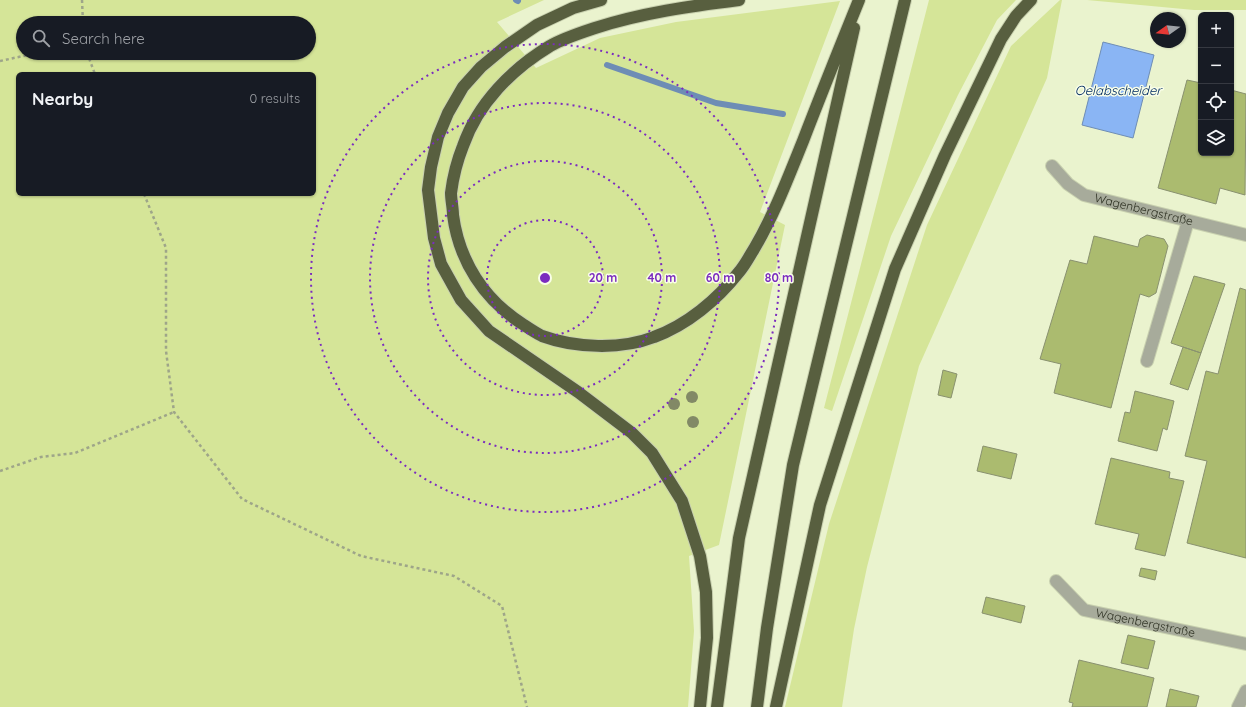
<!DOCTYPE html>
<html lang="en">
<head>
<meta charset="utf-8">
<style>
  body { margin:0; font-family:Quicksand,sans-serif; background:#242831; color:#f1f3f6 }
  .controls { position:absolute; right:12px; top:12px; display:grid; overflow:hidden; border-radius:6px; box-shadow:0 1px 3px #0004 }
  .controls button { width:36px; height:36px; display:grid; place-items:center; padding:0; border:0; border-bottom:1px solid #363941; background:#171b24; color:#f1f3f6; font:20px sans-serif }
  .compass { position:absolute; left:1150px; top:12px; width:36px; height:36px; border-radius:50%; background:#171b24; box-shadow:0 1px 3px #0004; rotate:255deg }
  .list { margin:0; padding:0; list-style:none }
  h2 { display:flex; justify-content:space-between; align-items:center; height:52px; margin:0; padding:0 16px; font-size:17px }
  h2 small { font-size:13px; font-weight:400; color:#9ea1a6 }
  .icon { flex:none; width:22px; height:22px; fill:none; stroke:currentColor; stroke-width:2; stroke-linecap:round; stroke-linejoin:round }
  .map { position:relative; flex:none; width:1246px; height:707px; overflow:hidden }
  .search { position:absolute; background:#171b24; box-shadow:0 1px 3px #0004; left:16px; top:16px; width:300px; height:44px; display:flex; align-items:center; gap:10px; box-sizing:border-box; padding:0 14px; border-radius:22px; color:#9ea1a6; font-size:15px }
  .panel { position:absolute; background:#171b24; box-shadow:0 1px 3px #0004; left:16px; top:72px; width:300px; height:124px; border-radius:6px }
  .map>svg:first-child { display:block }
  .green { fill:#d5e598; fill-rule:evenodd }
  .water { fill:#8ab5f4; stroke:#6e8db5 }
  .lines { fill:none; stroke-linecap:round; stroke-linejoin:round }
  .stream { stroke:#6e8db5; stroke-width:6 }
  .building { fill:#abbb6f; stroke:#89916f }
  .minor-casing { stroke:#c8d0af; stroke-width:14 }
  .highway-casing { stroke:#c8d0af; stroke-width:14 }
  .path { stroke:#9ea589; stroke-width:2.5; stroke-dasharray:3 3; stroke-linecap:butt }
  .minor { stroke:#a7ab9b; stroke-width:12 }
  .highway { stroke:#585f3f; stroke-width:12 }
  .tree { fill:#828966 }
  .ring { fill:none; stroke:#7b2cbf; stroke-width:2; stroke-dasharray:2 4 }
  .labels { text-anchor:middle; stroke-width:3; stroke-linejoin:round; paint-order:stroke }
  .street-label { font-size:12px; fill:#2e3123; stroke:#f9fee8 }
  .water-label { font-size:13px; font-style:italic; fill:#022c62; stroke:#f9fee8 }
  .centre { fill:#7b2cbf; stroke:#f9fee8; stroke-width:2 }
  .ring-label { font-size:12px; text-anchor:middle; font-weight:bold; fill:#7b2cbf; stroke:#f9fee8; stroke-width:3; stroke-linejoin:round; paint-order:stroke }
</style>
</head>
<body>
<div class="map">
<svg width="1246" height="707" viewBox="0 0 1246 707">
  <rect width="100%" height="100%" fill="#eaf3ce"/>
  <path class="green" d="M0 0H544L497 22 536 68 600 38 676 22 840 1 760 212 785 225 719 545 689 556 694 631 688 707H0ZM23 23H309V53H23ZM18 74H314V194H18Z
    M929 0H1016L997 20 958 95 891 236 832 411 824 408Z
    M1060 0H1062L1047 78 919 366 867 567 854 629 842 707H785L829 524 927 225 1011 46Z
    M1087 0H1246V10H1194Z"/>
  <path class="water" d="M1103 42 1154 55 1133 138 1082 125Z"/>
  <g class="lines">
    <path class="stream" d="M516 0 518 1
      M607 65 716 103 783 114"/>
  </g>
  <path class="building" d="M1187 80 1201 83V153H1231V90L1246 94 1245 195 1220 188 1216 204 1158 188Z
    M1147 235 1164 239 1168 246 1156 293 1149 297 1140 294 1111 408 1054 393 1061 364 1040 359 1070 260 1087 264 1094 236 1138 247 1140 239Z
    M1194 276 1225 284 1201 353 1171 343Z
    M1240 288 1246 290V558L1187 543 1207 461 1185 456 1206 371 1218 374Z
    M1183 347 1201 353 1188 390 1170 384Z
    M943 370 957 374 951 398 938 395Z
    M1135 391 1174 401 1167 430 1163 428 1157 451 1118 441 1125 412 1130 413Z
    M983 446 1017 454 1011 479 977 471Z
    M1111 458 1170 472 1169 478 1184 481 1165 556 1135 549 1139 534 1095 524Z
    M1141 568 1157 571 1155 580 1139 576Z
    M986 597 1025 606 1021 623 982 613Z
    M1128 635 1155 641 1148 669 1121 663Z
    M1079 660 1154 678 1147 707H1072L1073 703 1069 702Z
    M1170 689 1199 696 1196 707H1166Z"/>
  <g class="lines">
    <defs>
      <g id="minor">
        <path id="s1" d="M1052 166 1068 184 1084 195 1246 235"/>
        <path d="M1147 361 1188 221"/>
        <path id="s2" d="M1056 581 1084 610 1246 644"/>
        <path d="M1238 707 1246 691"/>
      </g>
      <path id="highway" d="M601 0 573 8 537 25 505 47 481 67 463 87 448 113 438 137 431 167 428 190 434 238 441 264 461 300 489 331 578 392 632 433 652 453 682 501 700 556 706 592 707 638 700 707
        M739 0C691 6 641 13 595 28 580 33 564 38 550 46 512 69 478 103 463 146 457 161 453 177 451 193 451 200 453 208 453 215 459 261 484 300 524 325 530 329 536 333 542 336 575 348 621 350 654 337 687 325 717 300 739 272 745 265 749 257 754 249 774 215 788 178 803 141 821 94 840 47 859 0
        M717 707 739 538 854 28
        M757 707 767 628 793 465 905 0
        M776 707 820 505 895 269 945 155 1001 39 1016 16 1031 0"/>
    </defs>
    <use href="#minor" class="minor-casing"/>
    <use href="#highway" class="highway-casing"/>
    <path class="path" d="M82 0 83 23
      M87 53 95 74
      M0 61 37 53
      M144 194 166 248V351L174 412 242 499 361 556 454 576 502 606 527 707
      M0 471 41 457 75 453 174 412"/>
    <use href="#minor" class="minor"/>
    <use href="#highway" class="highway"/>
  </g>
  <g class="tree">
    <circle cx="692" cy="397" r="6"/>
    <circle cx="674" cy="404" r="6"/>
    <circle cx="693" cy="422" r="6"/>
  </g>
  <g class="ring">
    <circle cx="545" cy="278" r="58"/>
    <circle cx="545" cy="278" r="117"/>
    <circle cx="545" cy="278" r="175"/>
    <circle cx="545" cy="278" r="234"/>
  </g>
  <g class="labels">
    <g class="street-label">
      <text dy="4" stroke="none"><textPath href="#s1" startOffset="105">Wagenbergstraße</textPath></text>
      <text dy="4" stroke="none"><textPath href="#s2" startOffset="103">Wagenbergstraße</textPath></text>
    </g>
    <g class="water-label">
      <text x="1118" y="95">Oelabscheider</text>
    </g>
  </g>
  <circle cx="545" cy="278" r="6" class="centre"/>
  <g class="ring-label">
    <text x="603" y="282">20 m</text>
    <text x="662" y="282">40 m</text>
    <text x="720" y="282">60 m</text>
    <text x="779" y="282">80 m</text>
  </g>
</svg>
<div class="controls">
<button>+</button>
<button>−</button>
<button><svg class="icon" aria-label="locate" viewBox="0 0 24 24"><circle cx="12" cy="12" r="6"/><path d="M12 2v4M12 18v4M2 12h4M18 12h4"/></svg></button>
<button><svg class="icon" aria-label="layers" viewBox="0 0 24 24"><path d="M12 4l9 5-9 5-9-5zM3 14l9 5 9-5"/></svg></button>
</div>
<svg class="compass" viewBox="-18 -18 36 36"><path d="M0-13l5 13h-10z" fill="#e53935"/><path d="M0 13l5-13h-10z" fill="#9ea1a6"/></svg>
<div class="search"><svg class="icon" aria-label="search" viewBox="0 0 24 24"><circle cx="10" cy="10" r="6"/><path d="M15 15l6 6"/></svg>Search here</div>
<section class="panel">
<h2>Nearby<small>0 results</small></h2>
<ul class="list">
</ul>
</section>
</div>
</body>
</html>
